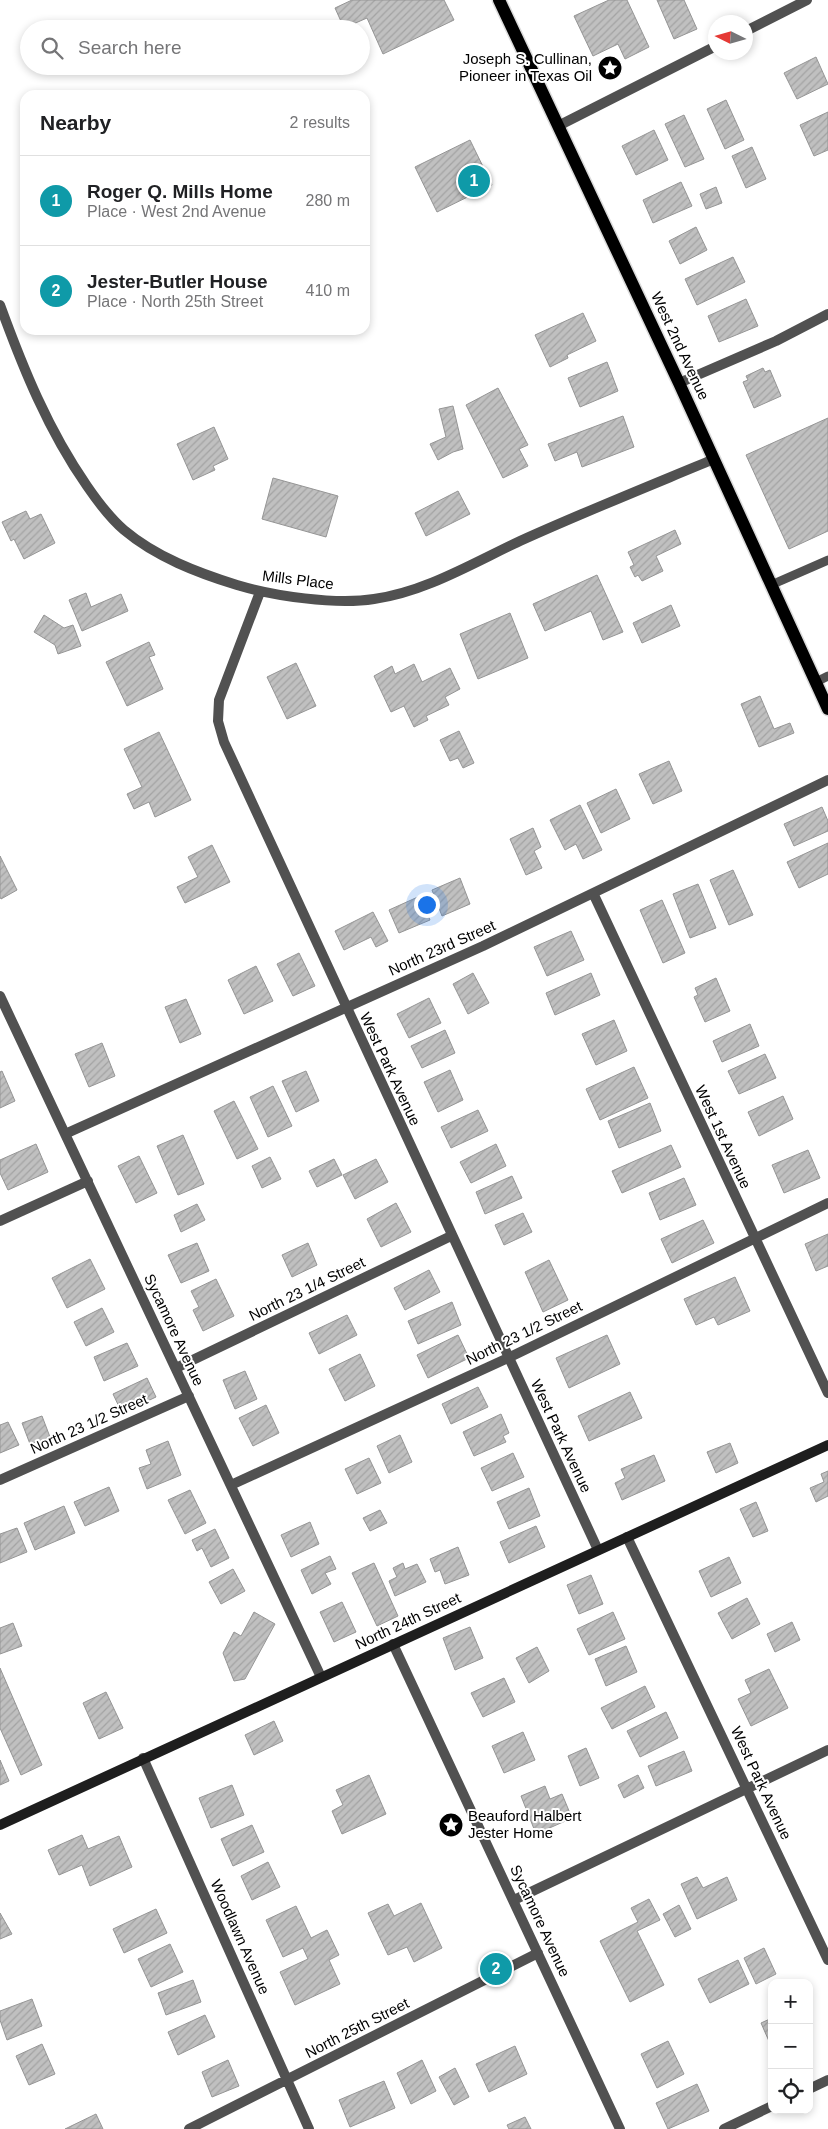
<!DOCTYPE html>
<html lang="en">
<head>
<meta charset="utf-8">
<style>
  body { margin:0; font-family:Arial,sans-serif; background:#f2f2f2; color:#202124 }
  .controls { position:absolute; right:15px; bottom:15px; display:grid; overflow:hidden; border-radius:10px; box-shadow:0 2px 8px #0003 }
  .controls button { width:45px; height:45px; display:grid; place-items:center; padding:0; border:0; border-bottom:1px solid #e0e0e0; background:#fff; color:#202124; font:25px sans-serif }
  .compass { position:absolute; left:708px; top:15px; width:45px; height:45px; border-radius:50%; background:#fff; box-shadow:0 2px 8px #0003; rotate:275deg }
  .you { position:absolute; left:426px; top:904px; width:18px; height:18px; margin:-12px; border:4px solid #fff; border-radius:50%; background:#1a73e8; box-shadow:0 0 0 8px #1a73e833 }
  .badge { display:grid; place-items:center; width:32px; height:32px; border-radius:50%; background:#000; color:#fff; font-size:16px; font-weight:700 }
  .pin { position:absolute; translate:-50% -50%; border:2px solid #fff; box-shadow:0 1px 5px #0006 }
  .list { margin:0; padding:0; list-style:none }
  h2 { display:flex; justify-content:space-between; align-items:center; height:65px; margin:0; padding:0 20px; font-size:21px }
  h2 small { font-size:16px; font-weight:400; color:#757577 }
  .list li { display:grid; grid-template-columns:32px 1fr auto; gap:15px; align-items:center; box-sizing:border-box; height:90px; padding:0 20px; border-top:1px solid #e0e0e0 }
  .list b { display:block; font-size:19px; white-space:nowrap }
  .list p { margin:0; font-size:16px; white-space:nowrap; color:#757577 }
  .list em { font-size:16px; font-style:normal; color:#757577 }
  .icon { flex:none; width:28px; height:28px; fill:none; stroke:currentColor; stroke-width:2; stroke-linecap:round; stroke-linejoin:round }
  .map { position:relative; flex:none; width:828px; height:2129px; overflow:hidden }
  .search { position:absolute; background:#fff; box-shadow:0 2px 8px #0003; left:20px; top:20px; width:350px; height:55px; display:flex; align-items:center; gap:12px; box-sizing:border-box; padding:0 18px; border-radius:28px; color:#757577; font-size:19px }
  .panel { position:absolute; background:#fff; box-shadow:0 2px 8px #0003; left:20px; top:90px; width:350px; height:245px; border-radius:15px }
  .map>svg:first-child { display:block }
  .building { fill:url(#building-hatch); stroke:#959595 }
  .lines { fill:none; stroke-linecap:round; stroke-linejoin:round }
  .primary-casing { stroke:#dbdbdb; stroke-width:15 }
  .lane { stroke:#515151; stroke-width:9 }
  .street { stroke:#515151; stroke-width:10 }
  .secondary { stroke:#1e1e1e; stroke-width:10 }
  .primary { stroke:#000; stroke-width:12 }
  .labels { text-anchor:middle; stroke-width:4; stroke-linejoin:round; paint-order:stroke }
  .poi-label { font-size:15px; fill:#000; stroke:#fff; text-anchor:end }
  .street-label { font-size:15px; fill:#000; stroke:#fff }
</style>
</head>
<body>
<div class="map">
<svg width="828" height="2129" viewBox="0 0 828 2129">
  <defs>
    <pattern id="building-hatch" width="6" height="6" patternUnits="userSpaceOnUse" patternTransform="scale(1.25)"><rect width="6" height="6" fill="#c0c0c0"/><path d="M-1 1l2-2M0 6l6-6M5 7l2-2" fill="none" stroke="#a3a3a3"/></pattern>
  </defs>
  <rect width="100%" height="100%" fill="#fff"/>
  <path class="building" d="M352 0H444L454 20 383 54 367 18 344 28 335 8Z
    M609 0H627L649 47 625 59 618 44 593 56 574 16Z
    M657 0H684L697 29 674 39Z
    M816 57 828 84 797 99 784 73Z
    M726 100 744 140 725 149 707 109Z
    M828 112V150L814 156 800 125Z
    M684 115 704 159 685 167 665 124Z
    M654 130 668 160 636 175 622 146Z
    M470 140 492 185 437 212 415 167Z
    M752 147 766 179 746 188 732 156Z
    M681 182 692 206 653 223 643 200Z
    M716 187 722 203 706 209 700 194Z
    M696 227 707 250 680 264 669 241Z
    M733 257 745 282 697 305 685 279Z
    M746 299 758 326 719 342 708 316Z
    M583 313 596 341 567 355 568 358 550 367 535 335Z
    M607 362 618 391 580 407 568 378Z
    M763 368 765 372 770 370 781 396 754 408 743 382 748 380 746 376Z
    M498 388 528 445 519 449 528 466 503 478 466 405Z
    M453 406 463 449 453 452 438 460 430 444 446 437 439 409Z
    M623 416 634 447 582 467 577 452 555 461 548 444Z
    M828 418V531L789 549 746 455Z
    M214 427 228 459 213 466 215 470 193 480 177 444Z
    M273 478 338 496 326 537 262 519Z
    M458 491 470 514 426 536 415 513Z
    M26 511 30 519 41 514 55 543 24 559 14 539 11 541 2 522Z
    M675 530 681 544 656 556 663 571 642 581 638 575 635 577 630 567 634 565 628 552Z
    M597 575 623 632 603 640 591 611 545 631 533 604Z
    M86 593 91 607 121 594 128 611 82 631 69 600Z
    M671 605 680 626 642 643 633 623Z
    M510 613 528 658 478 679 460 634Z
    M44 615 64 628 73 625 81 646 58 654 55 645 34 632Z
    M149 642 155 655 149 657 163 689 127 706 106 662Z
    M296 663 316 706 287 719 267 677Z
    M414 664 422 682 450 668 460 689 445 697 449 705 426 716 428 720 414 727 404 706 391 712 374 676 392 666 395 674Z
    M760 696 774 729 790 723 794 733 759 747 741 704Z
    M459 731 474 763 463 768 458 758 450 761 440 740Z
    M159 732 191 800 155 817 149 802 134 809 127 794 142 787 124 749Z
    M669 761 682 791 653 804 639 774Z
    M616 789 630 819 601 833 587 803Z
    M580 805 602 850 583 859 576 844 565 850 550 820Z
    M822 807 828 821V831L794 846 784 824Z
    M533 828 541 847 534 851 542 868 526 875 510 839Z
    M828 843V874L799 888 787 862Z
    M212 845 230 882 185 903 177 887 198 877 188 857Z
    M0 856 17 890 1 899 0 897Z
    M733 870 753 915 729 925 710 880Z
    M460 878 470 904 442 916 432 890Z
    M698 884 716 928 690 938 673 894Z
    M420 896 430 920 399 933 389 910Z
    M662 900 685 953 663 963 640 910Z
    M373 912 388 941 376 947 371 937 344 950 335 931Z
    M571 931 584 960 547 976 534 947Z
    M299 953 315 986 293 996 277 964Z
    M256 966 273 1001 244 1014 228 980Z
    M473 973 489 1003 468 1014 453 984Z
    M591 973 600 995 555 1015 546 993Z
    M716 978 730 1011 705 1022 694 997 698 995 695 988Z
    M429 998 441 1023 409 1038 397 1014Z
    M186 999 201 1034 180 1043 165 1007Z
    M614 1020 627 1051 596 1065 582 1034Z
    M750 1024 759 1046 722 1062 713 1041Z
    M445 1030 455 1053 422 1068 411 1046Z
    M102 1043 115 1076 89 1087 75 1054Z
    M765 1054 776 1078 739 1094 728 1071Z
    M634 1067 648 1098 600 1120 586 1089Z
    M450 1070 463 1100 438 1112 424 1082Z
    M2 1071 15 1101 0 1108V1072Z
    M306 1071 319 1101 296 1112 282 1081Z
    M273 1086 292 1126 268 1137 250 1097Z
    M783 1096 793 1119 759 1136 748 1112Z
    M234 1101 258 1149 237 1159 214 1111Z
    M650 1103 661 1131 619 1148 608 1121Z
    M478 1110 488 1131 451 1148 441 1127Z
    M183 1135 204 1184 178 1195 157 1146Z
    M36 1144 48 1172 8 1190 0 1173V1160Z
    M496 1144 506 1166 471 1183 460 1162Z
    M671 1145 681 1167 622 1193 612 1171Z
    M808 1150 820 1178 784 1193 772 1165Z
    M139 1156 157 1193 136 1203 118 1166Z
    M270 1157 281 1179 262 1188 252 1166Z
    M334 1159 342 1175 317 1187 309 1171Z
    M376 1159 388 1182 355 1199 343 1175Z
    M512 1176 522 1198 485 1214 476 1192Z
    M684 1178 696 1205 660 1220 649 1193Z
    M396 1203 411 1232 381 1247 367 1219Z
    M197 1204 205 1220 181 1232 174 1215Z
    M523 1213 532 1232 504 1245 495 1225Z
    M703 1220 714 1243 672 1263 661 1239Z
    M828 1234V1266L816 1271 805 1244Z
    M197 1243 209 1271 181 1283 168 1255Z
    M308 1243 317 1265 292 1277 282 1255Z
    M90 1259 105 1289 67 1308 52 1278Z
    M549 1260 568 1300 543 1312 525 1272Z
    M429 1270 440 1292 405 1310 394 1288Z
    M735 1277 750 1311 718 1325 714 1317 696 1325 684 1299Z
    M216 1279 234 1316 203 1331 193 1310 199 1307 191 1291Z
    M452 1302 461 1325 418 1344 408 1321Z
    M102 1308 114 1332 86 1346 74 1322Z
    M347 1315 357 1335 319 1354 309 1333Z
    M458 1335 469 1358 428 1378 417 1355Z
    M607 1335 620 1364 569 1388 556 1358Z
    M127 1343 138 1366 104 1381 94 1357Z
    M360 1354 375 1386 345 1401 329 1369Z
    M245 1371 257 1399 235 1409 223 1380Z
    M147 1378 156 1397 122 1413 113 1394Z
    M478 1387 488 1407 451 1424 442 1404Z
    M630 1392 642 1418 589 1441 578 1416Z
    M266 1405 279 1433 253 1446 239 1418Z
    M501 1414 509 1433 503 1436 506 1442 474 1456 463 1432Z
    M42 1416 50 1437 30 1444 22 1423Z
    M8 1422 19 1445 0 1453V1425Z
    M400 1435 412 1462 389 1473 377 1446Z
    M168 1441 181 1475 147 1489 139 1468 151 1464 146 1450Z
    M730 1443 738 1463 716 1473 707 1452Z
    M513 1453 524 1477 492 1491 481 1468Z
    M654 1455 665 1481 622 1500 615 1483 625 1478 621 1469Z
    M369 1458 381 1483 357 1494 345 1469Z
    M828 1471V1496L816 1502 810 1488 824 1482 821 1474Z
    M109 1487 119 1511 85 1526 74 1502Z
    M529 1488 540 1516 509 1529 497 1502Z
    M190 1490 206 1523 185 1534 168 1500Z
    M756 1502 768 1531 753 1537 740 1509Z
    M64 1506 75 1533 35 1550 24 1523Z
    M380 1510 387 1523 370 1531 363 1518Z
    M310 1522 319 1544 291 1557 281 1535Z
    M536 1526 545 1547 509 1563 500 1542Z
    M17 1528 27 1552 0 1563V1534Z
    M215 1529 229 1558 211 1567 202 1548 197 1551 192 1540Z
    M458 1547 469 1575 445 1584 440 1570 435 1572 430 1559Z
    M330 1556 336 1569 325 1573 331 1584 312 1594 301 1570Z
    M729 1557 741 1583 711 1597 699 1571Z
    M374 1563 398 1616 377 1626 352 1573Z
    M403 1563 405 1569 417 1564 426 1582 395 1596 389 1581 397 1577 393 1568Z
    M233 1569 245 1591 221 1604 209 1582Z
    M591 1575 603 1604 579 1614 567 1585Z
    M747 1598 760 1624 732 1639 718 1613Z
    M342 1602 356 1632 334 1642 320 1612Z
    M254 1612 275 1624 245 1679 234 1681 223 1653 234 1632 241 1636Z
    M613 1612 625 1639 589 1655 577 1629Z
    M792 1622 800 1640 775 1652 767 1634Z
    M13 1623 22 1646 0 1654V1628Z
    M470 1627 483 1658 455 1670 443 1638Z
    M626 1646 637 1672 606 1686 595 1659Z
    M537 1647 549 1671 529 1683 516 1658Z
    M0 1668 42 1765 21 1775 0 1728Z
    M769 1669 788 1708 751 1726 738 1699 751 1693 745 1680Z
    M504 1678 515 1702 483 1717 471 1693Z
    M645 1686 655 1707 612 1729 601 1708Z
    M106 1692 123 1728 99 1739 83 1703Z
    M666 1712 678 1738 640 1757 627 1731Z
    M274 1721 283 1741 254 1755 245 1735Z
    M523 1732 535 1760 504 1773 492 1746Z
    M586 1748 599 1778 580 1786 568 1756Z
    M684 1751 692 1771 656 1786 648 1766Z
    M0 1760 9 1781 0 1785Z
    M369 1775 386 1814 342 1834 332 1811 343 1805 336 1790Z
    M638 1775 644 1788 624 1798 618 1785Z
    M232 1785 244 1815 211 1828 199 1798Z
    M545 1786 550 1799 562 1794 572 1818 536 1834 521 1796Z
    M252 1825 264 1852 233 1866 221 1839Z
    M82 1835 88 1849 119 1836 132 1867 90 1886 82 1865 59 1875 48 1850Z
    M268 1862 280 1887 252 1900 241 1876Z
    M697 1877 703 1888 727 1877 737 1900 697 1919 681 1884Z
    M649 1899 660 1920 637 1931 664 1985 630 2002 600 1941 638 1922 631 1908Z
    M421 1903 442 1948 414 1962 407 1947 388 1955 368 1913 388 1904 394 1916Z
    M679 1905 691 1929 675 1937 663 1914Z
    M296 1906 311 1938 327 1930 339 1955 329 1960 340 1984 295 2005 280 1972 308 1959 303 1948 283 1957 266 1920Z
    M156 1909 167 1933 124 1953 113 1929Z
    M0 1913 12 1934 0 1939Z
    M170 1944 183 1972 151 1987 138 1959Z
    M764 1948 776 1974 756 1984 744 1958Z
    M738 1960 749 1984 710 2003 698 1979Z
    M193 1980 201 2002 166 2015 158 1993Z
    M32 1999 42 2026 7 2040 0 2020V2011Z
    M205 2015 215 2037 178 2055 168 2032Z
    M772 2018V2048L761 2023Z
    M668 2041 684 2074 657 2088 641 2054Z
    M42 2044 55 2074 29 2085 16 2056Z
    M515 2046 527 2074 489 2092 476 2064Z
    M228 2060 239 2086 212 2097 202 2072Z
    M422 2060 436 2091 411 2104 397 2073Z
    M455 2068 469 2097 454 2105 439 2077Z
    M384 2081 395 2108 350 2127 339 2100Z
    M697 2084 709 2111 668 2129 656 2103Z
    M96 2114 103 2129H65Z
    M525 2117 531 2129H509L507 2125Z"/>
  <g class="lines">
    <defs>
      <path id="primary" d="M499 0 679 383 828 709"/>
    </defs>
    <use href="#primary" class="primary-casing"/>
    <path class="lane" d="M771 585 828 560
      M816 682 828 676"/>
    <path class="street" d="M746 31 807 0
      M558 126 716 46
      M0 305C23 368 48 430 87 486 98 502 110 518 124 530 156 557 198 573 237 585 274 596 335 605 374 599 425 592 473 563 520 541 584 512 649 486 714 459
      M679 383 776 341 828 314
      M260 592 219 700 218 721 224 742 598 1550
      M593 893 828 1393
      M0 996 321 1677
      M65 1134 483 946 828 780
      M0 1221 88 1181
      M176 1368 451 1236
      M0 1480 189 1396
      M231 1485 508 1358 828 1203
      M627 1537 828 1960
      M393 1644 620 2129
      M143 1758 309 2129
      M514 1900 828 1750
      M809 2089 828 2080
      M189 2129 538 1953
      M724 2129 772 2106"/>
    <path class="secondary" d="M0 1825 828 1445"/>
    <use href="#primary" class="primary"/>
  </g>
  <defs>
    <symbol id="sight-disc" viewBox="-11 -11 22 22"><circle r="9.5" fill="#000" stroke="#fff"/><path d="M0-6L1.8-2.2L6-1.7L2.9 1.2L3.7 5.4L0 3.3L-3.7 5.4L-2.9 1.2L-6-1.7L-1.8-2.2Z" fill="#fff"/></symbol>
  </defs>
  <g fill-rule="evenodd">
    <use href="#sight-disc" x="596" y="54" width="28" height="28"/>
    <use href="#sight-disc" x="437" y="1811" width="28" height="28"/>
  </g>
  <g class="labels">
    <g class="poi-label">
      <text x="592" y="64">Joseph S. Cullinan,<tspan x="592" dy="17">Pioneer in Texas Oil</tspan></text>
      <text x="468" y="1821" text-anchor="start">Beauford Halbert<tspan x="468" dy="17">Jester Home</tspan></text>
    </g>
    <g class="street-label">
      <text transform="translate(680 346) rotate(65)" y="5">West 2nd Avenue</text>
      <text transform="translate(298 580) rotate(7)" y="5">Mills Place</text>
      <text transform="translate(442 948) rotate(-24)" y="5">North 23rd Street</text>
      <text transform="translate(390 1069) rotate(65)" y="5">West Park Avenue</text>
      <text transform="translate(723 1137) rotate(65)" y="5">West 1st Avenue</text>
      <text transform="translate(307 1289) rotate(-26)" y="5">North 23 1/4 Street</text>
      <text transform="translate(174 1330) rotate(65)" y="5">Sycamore Avenue</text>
      <text transform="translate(524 1333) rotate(-26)" y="5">North 23 1/2 Street</text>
      <text transform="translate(89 1424) rotate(-24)" y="5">North 23 1/2 Street</text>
      <text transform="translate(561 1436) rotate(65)" y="5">West Park Avenue</text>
      <text transform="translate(408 1621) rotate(-25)" y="5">North 24th Street</text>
      <text transform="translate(761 1783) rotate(65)" y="5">West Park Avenue</text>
      <text transform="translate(540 1921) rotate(65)" y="5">Sycamore Avenue</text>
      <text transform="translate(240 1937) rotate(66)" y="5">Woodlawn Avenue</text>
      <text transform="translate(357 2028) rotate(-27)" y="5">North 25th Street</text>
    </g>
  </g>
</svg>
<div class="controls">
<button>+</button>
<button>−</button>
<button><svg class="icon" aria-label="locate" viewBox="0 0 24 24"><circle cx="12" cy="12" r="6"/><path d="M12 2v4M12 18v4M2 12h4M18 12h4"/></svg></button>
</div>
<svg class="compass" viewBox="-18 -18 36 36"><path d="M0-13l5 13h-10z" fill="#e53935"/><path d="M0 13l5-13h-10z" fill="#757577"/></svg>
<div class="you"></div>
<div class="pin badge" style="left:474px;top:181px;background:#0f9aa8">1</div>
<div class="pin badge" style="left:496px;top:1969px;background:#0f9aa8">2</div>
<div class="search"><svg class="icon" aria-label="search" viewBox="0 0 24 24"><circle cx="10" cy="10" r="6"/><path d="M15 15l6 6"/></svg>Search here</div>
<section class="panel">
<h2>Nearby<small>2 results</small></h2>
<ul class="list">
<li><span class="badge" style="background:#0f9aa8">1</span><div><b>Roger Q. Mills Home</b><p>Place · West 2nd Avenue</p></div><em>280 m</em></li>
<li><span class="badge" style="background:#0f9aa8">2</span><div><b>Jester-Butler House</b><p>Place · North 25th Street</p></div><em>410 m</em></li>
</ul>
</section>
</div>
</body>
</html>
